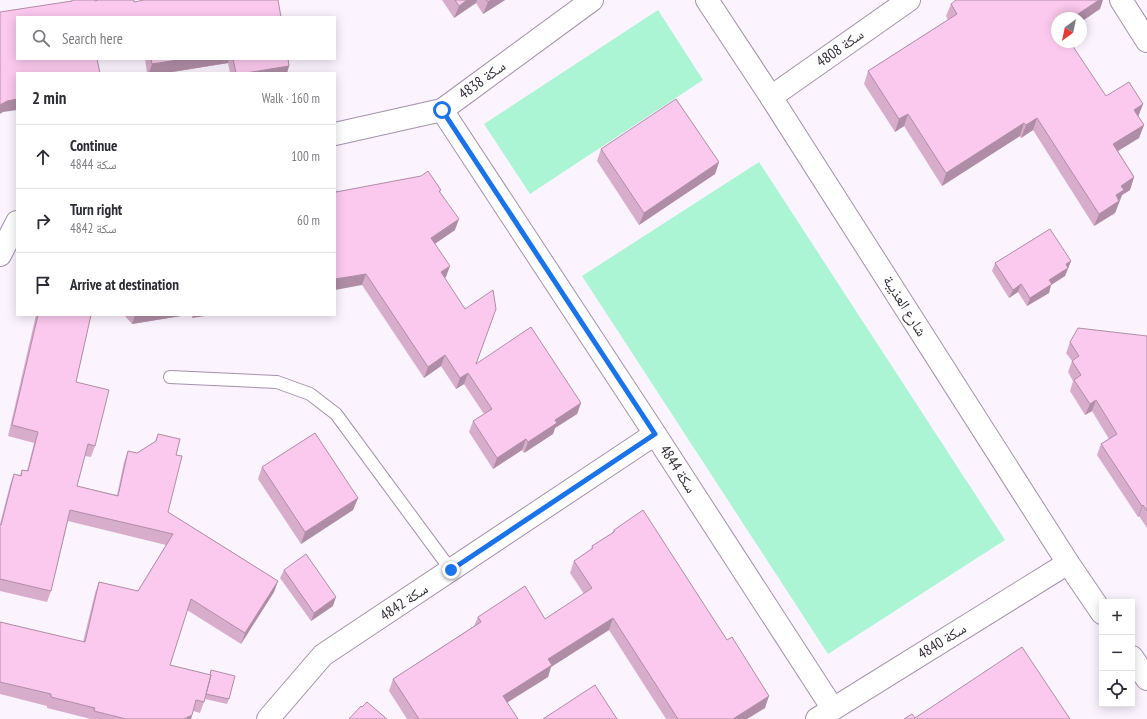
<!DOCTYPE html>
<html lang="en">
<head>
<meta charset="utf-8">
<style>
  body { margin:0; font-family:"PT Sans Narrow","Noto Naskh Arabic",sans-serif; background:#f2f2f3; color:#2b2b33 }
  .controls { position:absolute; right:12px; bottom:12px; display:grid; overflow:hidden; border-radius:0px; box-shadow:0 2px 10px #0003 }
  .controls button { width:36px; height:36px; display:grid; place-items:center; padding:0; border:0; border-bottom:1px solid #e1e1e2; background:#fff; color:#2b2b33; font:20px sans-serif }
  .compass { position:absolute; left:1051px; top:12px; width:36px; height:36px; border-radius:50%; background:#fff; box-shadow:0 2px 10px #0003; rotate:213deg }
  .stop { position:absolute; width:12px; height:12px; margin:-9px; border:3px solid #1a73e8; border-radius:50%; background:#fff }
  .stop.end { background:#1a73e8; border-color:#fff; box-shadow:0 1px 4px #0008 }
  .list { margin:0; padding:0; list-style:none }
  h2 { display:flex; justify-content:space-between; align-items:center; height:52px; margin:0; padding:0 16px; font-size:17px }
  h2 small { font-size:13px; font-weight:400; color:#7c7c81 }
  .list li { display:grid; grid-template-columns:26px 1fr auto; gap:12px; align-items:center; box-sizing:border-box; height:64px; padding:0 16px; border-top:1px solid #e1e1e2 }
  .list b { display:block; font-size:15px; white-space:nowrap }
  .list p { margin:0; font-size:13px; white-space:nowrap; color:#7c7c81 }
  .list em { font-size:13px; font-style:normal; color:#7c7c81 }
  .icon { flex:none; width:22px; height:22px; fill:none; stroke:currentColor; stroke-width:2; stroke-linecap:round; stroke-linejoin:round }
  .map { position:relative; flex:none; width:1147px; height:719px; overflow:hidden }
  .search { position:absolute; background:#fff; box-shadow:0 2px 10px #0003; left:16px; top:16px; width:320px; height:44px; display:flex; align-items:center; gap:10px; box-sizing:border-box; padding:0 14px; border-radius:0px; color:#7c7c81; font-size:15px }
  .panel { position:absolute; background:#fff; box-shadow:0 2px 10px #0003; left:16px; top:72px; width:320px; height:244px; border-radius:0px }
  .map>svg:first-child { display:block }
  .green { fill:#acf5d4 }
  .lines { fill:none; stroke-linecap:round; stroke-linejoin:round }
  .lane-casing { stroke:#a491ab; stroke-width:14 }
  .street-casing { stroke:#a491ab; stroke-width:24 }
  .secondary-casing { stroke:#a491ab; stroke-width:24 }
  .lane { stroke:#fff; stroke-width:12 }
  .street { stroke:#fff; stroke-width:22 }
  .secondary { stroke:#fff; stroke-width:22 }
  .wall { fill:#d8adcc }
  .shaded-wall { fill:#b08da6 }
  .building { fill:#fbc9ed; stroke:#b08da6 }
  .route { stroke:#1a73e8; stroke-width:5 }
  .labels { text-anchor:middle; stroke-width:3.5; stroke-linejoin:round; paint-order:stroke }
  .street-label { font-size:15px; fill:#332b36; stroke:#fff }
</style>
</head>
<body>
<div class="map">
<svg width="1147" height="719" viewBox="0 0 1147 719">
  <rect width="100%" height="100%" fill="#fbf3fe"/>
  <path class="green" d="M658 10 703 80 530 194 484 124Z
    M759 162 1005 540 828 654 582 276Z"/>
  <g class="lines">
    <defs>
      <path id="lane" d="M170 377 277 382 310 394 336 414 451 570"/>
      <path id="street" d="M1121 0 1147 41
        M771 97 909 0
        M442 110 655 434 833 709
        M335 134 442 110 592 0
        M0 255 17 222
        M268 719 323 655 655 434
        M817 719 1068 563"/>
      <path id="secondary" d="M707 0 771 97 1068 563 1102 613
        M1132 657 1147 679"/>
    </defs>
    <use href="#lane" class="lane-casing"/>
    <use href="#street" class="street-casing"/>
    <use href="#secondary" class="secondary-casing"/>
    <use href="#lane" class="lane"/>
    <use href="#street" class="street"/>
    <use href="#secondary" class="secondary"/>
  </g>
  <path class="wall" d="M442 0H505L483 14 476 3 454 18Z
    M951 4 1100 9 1057 18V42L1106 96 1143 104 1138 116 1144 125 1139 138 1118 151 1134 177 1130 190 1122 195 1115 213 1094 226 1033 130 1021 138 1020 136 942 186 904 126 895 132 864 84 868 71 948 20 946 16Z
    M145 59H288L289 66 287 73H230L228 63 166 73H147Z
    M601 149 719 162 715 174 639 225 597 161Z
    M441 190 440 192 455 230 435 244 446 277H445L476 364 581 403 577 414 555 428 553 434 524 453 522 450 493 469 469 432 473 421 484 414 464 384 456 389 441 366 424 378 362 285 336 192Z
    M1071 261 1065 276 1051 285 1049 293 1027 306 1018 292 1009 298 992 271 995 263Z
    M36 315H91L76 382 95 446 91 457 85 456 77 486 117 495 124 462 128 451 137 453 155 442 158 434 176 455 168 512 278 581 274 592 241 644 187 610 170 665 210 675 211 670 229 699 227 704 205 699 200 713 193 711 191 719H91L47 708V706L0 694V622L83 642 95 593 99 582 138 591 166 545 68 521 51 591 47 602 0 591V524L10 485 14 474 20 475 22 470 27 471 34 443 8 436Z
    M124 315H187L132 324Z
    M1147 336V528L1139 516 1138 517 1097 455 1101 444 1109 439 1092 411 1085 415 1070 391 1073 381 1068 372 1072 361 1066 353 1070 342Z
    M262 467 358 498 353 510 301 544 258 479Z
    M614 530 765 708 747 719H666L609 630 551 667 548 677 507 703 518 719H407L389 691 393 679 474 626 478 617 545 619 584 594 570 573 574 561 591 550 592 546 612 533Z
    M284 570 333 606 311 621 280 578Z"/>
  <path class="shaded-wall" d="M467 0H477L476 3 454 18 459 6Z
    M491 0H505L483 14 488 2Z
    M1099 0H1103L1100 9 1081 22V18H1072Z
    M184 59H229L228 63 166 73H149L152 64Z
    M289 66 287 73H246Z
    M17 99V110L3 112 0 114V105L7 101Z
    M1143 104 1138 117 1134 110Z
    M908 114 904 126 895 132 899 119Z
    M1037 118 1033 130 1021 138 1026 125Z
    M1024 123 1020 136 942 186 946 173Z
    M1144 125 1139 138 1108 157 1113 144Z
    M719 162 715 174 639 225 644 213Z
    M1134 177 1130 190 1122 195 1115 213 1094 226 1099 214 1116 195 1121 186Z
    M459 219 455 230 427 249 431 238Z
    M1071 261 1065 276 1051 285 1049 293 1027 306 1030 298 1066 264Z
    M450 266 446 277 437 283 441 272Z
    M366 274 362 285 335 290V279Z
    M1021 284 1018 292 1009 298 1013 290Z
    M135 315H187L132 324Z
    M193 315H212L192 318Z
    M445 355 441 366 424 378 428 367Z
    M468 373 464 384 456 389 460 378Z
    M1096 400 1092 411 1085 415 1090 404Z
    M581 403 577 414 555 428 553 434 524 453 528 442 555 420Z
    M526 439 522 450 493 469 497 458Z
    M358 498 353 510 301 544 305 532Z
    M1143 505 1139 516 1138 517 1142 506Z
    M278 581 274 592 241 644 245 633Z
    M336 597 333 606 311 621 314 613Z
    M613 618 609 630 551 667 548 677 498 708 503 696 548 659Z
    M769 696 765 708 747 719H733Z
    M192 715 191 719H184Z"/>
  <path class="building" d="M72 0H95V1L98 0H134V2L144 0H278L281 17H17V59H97L100 73H17V99L7 101 0 105V12L72 1Z
    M455 0H467L459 6Z
    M486 0H491L488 2Z
    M956 0H1099L1072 18H1057V42H1070L1106 96 1129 82 1143 104 1134 110 1144 125 1113 144 1134 177 1121 186 1124 190 1116 195 1119 201 1099 214 1037 118 1026 125 1024 123 946 173 908 114 899 119 868 71 957 14 951 4Z
    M151 59H184L152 64Z
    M233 59H288L289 66 246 73H236Z
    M676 99 719 162 644 213 601 149Z
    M428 171 441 190 439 191 459 219 431 238 450 266 441 272 465 309 493 290 496 309 476 364 531 327 581 403 555 420 557 423 528 442 526 439 497 458 473 421 492 409 468 373 460 378 445 355 428 367 366 274 335 279V187L336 192 421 176Z
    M1050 229 1071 261 1066 264 1068 268 1049 280 1052 284 1030 298 1021 284 1013 290 995 263Z
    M38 315H91L76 382 109 390 95 446 88 444 77 486 118 496 128 451 137 453 156 441 158 434 180 439 176 455 182 456 168 512 278 581 245 633 191 599 170 665 211 675 204 702 196 700 192 715 184 719H126L94 711 95 708 51 697V694L0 682V622L85 642 99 582 138 591 173 534 70 510 51 591 0 579V524L1 525 14 474 21 476 22 470 28 471 38 432 12 425Z
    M1078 328 1147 336V511L1143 505 1142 506 1101 444 1117 434 1096 400 1090 404 1074 380 1081 375 1072 361 1079 356 1070 342Z
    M315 433 358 498 305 532 262 467Z
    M643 510 727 640 732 637 769 696 733 719H678L613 618 548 659 552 665 503 696 518 719H419L393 679 481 622 478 617 525 586 545 619 592 588 574 561 593 548 592 546 614 532V530Z
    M306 554 336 597 314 613 284 570Z
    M1022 647 1070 719H904L912 714 915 718Z
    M211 670 235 676 229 699 206 694 211 675H210Z
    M595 685 617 719H543Z
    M367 702 387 719H349L361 706 362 707Z"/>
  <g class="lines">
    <path class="route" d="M442 110 655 434 451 570"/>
  </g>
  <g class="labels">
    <g class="street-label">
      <text transform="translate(840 48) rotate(-35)" y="5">سكة 4808</text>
      <text transform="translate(482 80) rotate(-36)" y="5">سكة 4838</text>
      <text transform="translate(905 306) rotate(58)" y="5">شارع العذيبة</text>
      <text transform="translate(678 469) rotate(57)" y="5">سكة 4844</text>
      <text transform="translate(404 602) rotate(-34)" y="5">سكة 4842</text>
      <text transform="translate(942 641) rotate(-32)" y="5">سكة 4840</text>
    </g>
  </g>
</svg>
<div class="controls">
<button>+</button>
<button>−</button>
<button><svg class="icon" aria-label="locate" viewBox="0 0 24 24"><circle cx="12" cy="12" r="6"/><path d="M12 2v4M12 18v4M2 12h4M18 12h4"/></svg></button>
</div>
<svg class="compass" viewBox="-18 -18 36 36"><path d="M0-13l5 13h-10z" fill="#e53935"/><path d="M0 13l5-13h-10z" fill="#7c7c81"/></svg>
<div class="stop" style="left:442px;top:110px"></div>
<div class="stop end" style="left:451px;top:570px"></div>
<div class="search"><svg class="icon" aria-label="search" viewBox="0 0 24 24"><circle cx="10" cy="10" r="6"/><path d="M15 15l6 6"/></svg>Search here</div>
<section class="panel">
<h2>2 min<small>Walk · 160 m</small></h2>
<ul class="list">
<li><svg class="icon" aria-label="ahead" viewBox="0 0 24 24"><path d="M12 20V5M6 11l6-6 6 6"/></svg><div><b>Continue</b><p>سكة 4844</p></div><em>100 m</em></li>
<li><svg class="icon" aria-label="right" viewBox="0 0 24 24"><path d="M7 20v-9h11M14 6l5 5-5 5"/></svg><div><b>Turn right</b><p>سكة 4842</p></div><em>60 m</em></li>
<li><svg class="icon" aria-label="arrive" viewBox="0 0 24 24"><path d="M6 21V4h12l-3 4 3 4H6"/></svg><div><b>Arrive at destination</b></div></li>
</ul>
</section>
</div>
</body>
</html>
